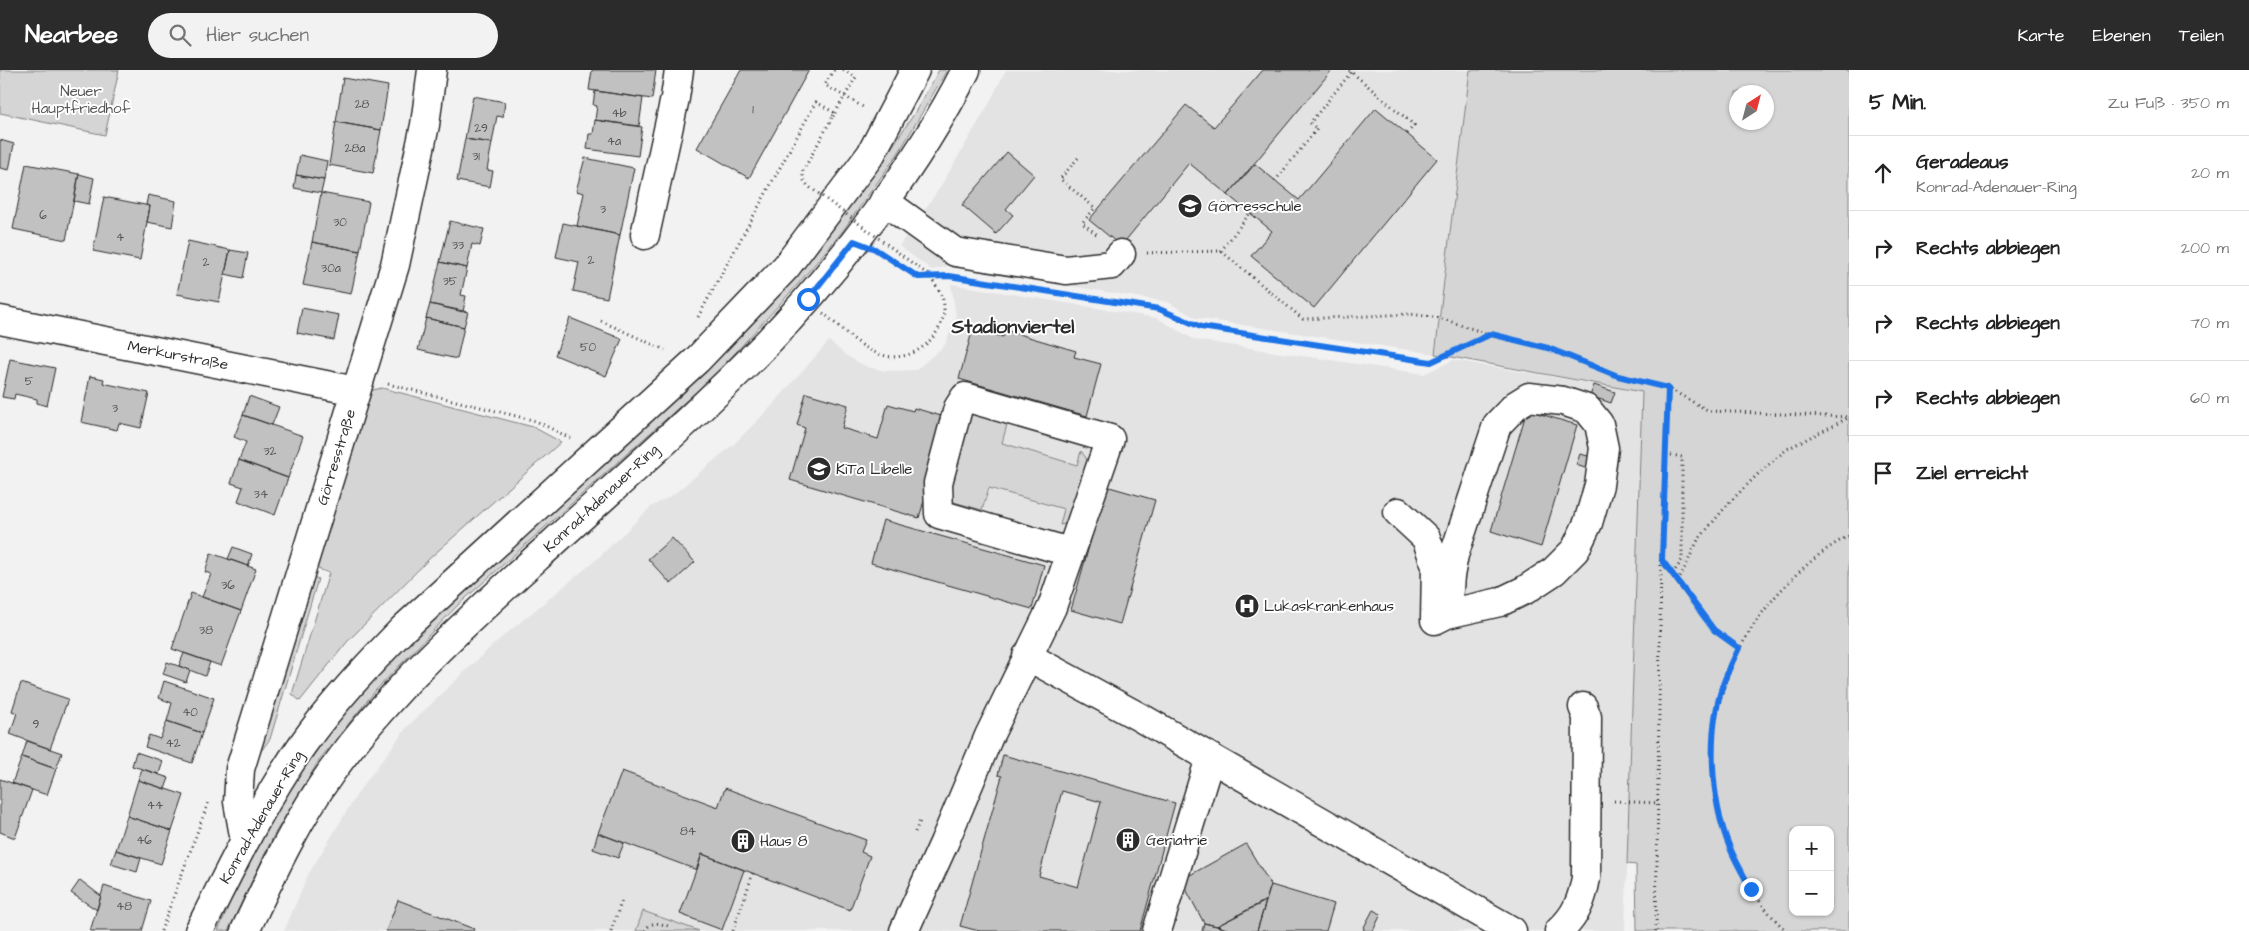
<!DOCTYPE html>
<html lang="de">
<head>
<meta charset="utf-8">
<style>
  body { margin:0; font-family:"Architects Daughter",sans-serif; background:#f2f2f2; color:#222 }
  .controls { position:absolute; right:15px; bottom:15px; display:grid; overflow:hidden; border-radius:10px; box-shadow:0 1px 4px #0004 }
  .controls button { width:45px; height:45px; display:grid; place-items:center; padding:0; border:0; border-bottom:1px solid #e0e0e0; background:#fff; color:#222; font:25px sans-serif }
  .compass { position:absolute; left:1729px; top:15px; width:45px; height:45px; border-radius:50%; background:#fff; box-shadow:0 1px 4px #0004; rotate:36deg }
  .stop { position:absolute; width:15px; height:15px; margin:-11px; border:4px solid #1a73e8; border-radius:50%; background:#fff }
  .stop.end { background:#1a73e8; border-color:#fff; box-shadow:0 1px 5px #0008 }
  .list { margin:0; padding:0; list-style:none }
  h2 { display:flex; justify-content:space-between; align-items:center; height:65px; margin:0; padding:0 20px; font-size:21px }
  h2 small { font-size:16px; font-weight:400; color:#767676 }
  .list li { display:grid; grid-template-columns:32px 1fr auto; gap:15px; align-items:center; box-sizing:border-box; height:75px; padding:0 20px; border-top:1px solid #e0e0e0 }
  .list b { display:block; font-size:19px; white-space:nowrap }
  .list p { margin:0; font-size:16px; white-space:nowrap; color:#767676 }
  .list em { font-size:16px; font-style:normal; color:#767676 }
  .icon { flex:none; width:28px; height:28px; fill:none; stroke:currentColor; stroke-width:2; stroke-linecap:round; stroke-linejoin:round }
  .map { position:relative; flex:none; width:1849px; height:861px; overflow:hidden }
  header { display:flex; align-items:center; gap:30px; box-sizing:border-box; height:70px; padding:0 25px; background:#2b2b2b; color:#fff }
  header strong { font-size:24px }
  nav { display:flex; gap:28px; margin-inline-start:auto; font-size:18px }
  .search { width:350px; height:45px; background:#f2f2f2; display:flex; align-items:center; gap:12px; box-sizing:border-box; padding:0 18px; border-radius:28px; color:#767676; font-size:19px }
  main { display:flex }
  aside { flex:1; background:#fff }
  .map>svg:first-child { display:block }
  .built { fill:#e3e3e3 }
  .green { fill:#d5d5d5; stroke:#808080; fill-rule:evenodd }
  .building { fill:#c1c1c1; stroke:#2b2b2b; fill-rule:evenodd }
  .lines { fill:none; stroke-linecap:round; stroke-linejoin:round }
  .minor-casing { stroke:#2b2b2b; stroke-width:31 }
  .major-casing { stroke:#2b2b2b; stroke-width:31 }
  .path { stroke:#2b2b2b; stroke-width:3; stroke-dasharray:1 4; stroke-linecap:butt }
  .minor { stroke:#fff; stroke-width:28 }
  .major { stroke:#fff; stroke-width:28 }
  .path-bridge { stroke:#2b2b2b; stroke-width:3; stroke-dasharray:1 4; stroke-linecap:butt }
  .route { stroke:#1a73e8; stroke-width:6 }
  .labels { text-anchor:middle; stroke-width:4; stroke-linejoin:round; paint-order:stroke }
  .number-label { font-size:12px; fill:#505050 }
  .park-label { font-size:15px; fill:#565656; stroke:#fff }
  .poi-label { font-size:15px; fill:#2b2b2b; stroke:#fff; text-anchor:start }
  .street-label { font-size:15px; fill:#2b2b2b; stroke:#fff }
  .district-label { font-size:20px; font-weight:bold; fill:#2b2b2b; stroke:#fff }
</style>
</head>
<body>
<header>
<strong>Nearbee</strong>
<div class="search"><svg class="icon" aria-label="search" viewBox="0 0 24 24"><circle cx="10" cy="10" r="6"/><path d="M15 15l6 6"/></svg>Hier suchen</div>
<nav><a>Karte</a><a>Ebenen</a><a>Teilen</a></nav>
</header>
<main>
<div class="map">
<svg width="1849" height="861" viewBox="0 0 1849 861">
  <rect width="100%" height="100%" fill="#f2f2f2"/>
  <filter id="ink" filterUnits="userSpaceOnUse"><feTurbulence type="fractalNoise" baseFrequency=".02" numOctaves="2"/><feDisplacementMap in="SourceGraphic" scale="10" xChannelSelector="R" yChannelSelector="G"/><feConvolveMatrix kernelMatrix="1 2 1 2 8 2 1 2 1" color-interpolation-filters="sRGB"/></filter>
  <g filter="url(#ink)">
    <path class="built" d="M1006 0H1470L1435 284 1196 248 1168 232 948 196 932 200 899 176 939 119 989 34Z
      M951 214 1157 248 1195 270 1424 304 1453 290 1642 322 1625 861H284L308 805 359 721 408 656 495 573 596 490 651 437 674 424 734 374 770 338 829 271 847 286 867 297 886 301 916 300 945 275 956 246Z"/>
    <path class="green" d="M0 0H119L105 65 0 43Z
      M939 0H947L899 82 842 162 798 214 715 305 457 536 376 620 320 689 274 765 228 861H218L231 830 267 757 315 679 369 613 452 528 793 209 872 107 914 44Z
      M1470 0H1849V861H1637L1636 795 1627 794 1642 322 1435 284ZM1736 22H1766V52H1736ZM1793 760H1830V842H1793Z
      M382 318 533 357 561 372 431 487 347 572 300 631 292 624 329 503 313 497 368 321Z
      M966 340 1009 347 1002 373 1077 395 1081 381 1088 391 1070 448 1065 454 1060 455 1064 439 989 418 982 440 947 430Z
      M310 505 318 509 270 669 256 688Z
      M643 841 699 861H636Z"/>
    <path class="building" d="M592 0H656L652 29 589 20Z
      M741 0H809L749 108 697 78Z
      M1263 0H1332L1228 125 1189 93 1121 176 1089 150 1186 35 1214 57Z
      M343 8 388 16 381 60 336 52Z
      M595 21 643 28 639 56 595 50 597 36 593 35Z
      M473 26 505 32 503 47 497 46 492 73 465 69Z
      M1376 38 1437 89 1314 238 1251 186 1272 161 1228 125 1255 94 1299 130Z
      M595 50 642 57 638 86 587 79 589 64H593Z
      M336 52 381 60 373 103 329 95Z
      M465 69 492 73 487 100 493 101 490 117 457 111Z
      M0 70 14 74 9 100 0 98Z
      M1007 82 1034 105 1006 139 1013 145 996 164 962 135Z
      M300 85 327 91 324 110 296 105Z
      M585 88 634 98 620 165 577 156 584 123 576 121Z
      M26 94 79 104 66 170 13 159Z
      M79 104 94 108 89 134 74 131Z
      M296 105 324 110 321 123 294 118Z
      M321 123 369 132 360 181 312 172Z
      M148 125 176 131 172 157 147 152 150 136 146 135Z
      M104 127 150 136 140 190 93 181Z
      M450 151 484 159 480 176 472 174 467 198 440 192Z
      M563 153 620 165 607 228 573 221 579 192 556 187Z
      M188 171 230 180 219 232 177 224Z
      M312 172 360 181 351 224 303 215Z
      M230 180 248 183 243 208 225 204Z
      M440 192 467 198 461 225 466 226 463 242 430 234Z
      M430 234 468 242 464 257 426 248Z
      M302 238 339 245 334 270 297 263Z
      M426 248 464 257 457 289 418 280Z
      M570 248 622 269 606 306 555 285Z
      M973 258 1003 267 1005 260 1076 281 1074 287 1101 294 1087 346 959 309Z
      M10 289 55 298 47 336 37 333V329L15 324 14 329 2 327Z
      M90 306 104 309 103 313 149 323 141 358 119 353 117 360 81 352Z
      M1594 315 1615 322 1611 333 1590 326Z
      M806 323 848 335 842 358 878 369 888 334 913 341 914 338 948 348 919 448 790 410 805 358 797 355Z
      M249 326 279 337 272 355 243 345Z
      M1527 340 1577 355 1541 477 1491 461Z
      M243 345 303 366 288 408 239 390 246 372 234 367Z
      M1580 384 1592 387 1588 399 1576 395Z
      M239 390 288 408 275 445 238 431 243 417 231 413Z
      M1106 416 1155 430 1120 554 1071 540Z
      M883 450 1044 495 1032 539 871 493Z
      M672 468 695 492 671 514 648 489Z
      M233 477 252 484 248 496 228 489Z
      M211 483 256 499 241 541 202 527 211 504 205 502Z
      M191 523 241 541 221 596 172 579Z
      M184 583 210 592 205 606 179 596Z
      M167 592 190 600 186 612 163 604Z
      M164 611 214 628 202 663 167 651 172 633 159 628Z
      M21 613 68 629 50 679 10 664 17 643 12 641Z
      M167 651 202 663 192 693 145 677 149 665 160 669Z
      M27 671 62 683 56 699 22 687Z
      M136 682 163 691 159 704 132 696Z
      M1003 685 1175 733 1140 861H979L960 856 1002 706 998 705ZM1062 721 1101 732 1078 817 1039 806Z
      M22 687 56 699 47 725 12 713Z
      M142 699 169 708 165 719 138 710Z
      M622 701 718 737 725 718 866 770 861 782 870 786 850 840 702 784 697 800 598 763Z
      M0 709 32 720 15 768 0 762Z
      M138 710 184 725 172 761 127 746Z
      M127 746 172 761 161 794 116 780Z
      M598 763 624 773 618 788 593 779Z
      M1246 774 1271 815 1266 830 1217 856 1204 853 1181 810Z
      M116 780 141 788 137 802 111 794Z
      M702 784 744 800 722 860 680 844Z
      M80 810 101 826 97 840 71 823Z
      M1271 815 1334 834 1326 861H1257Z
      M104 816 151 831 142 861H90Z
      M398 830 474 859 473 861H386Z
      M1266 831 1257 861H1233L1217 856Z
      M1373 840 1381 844 1373 861H1366L1363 859Z
      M1204 853 1217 856 1233 861H1202Z"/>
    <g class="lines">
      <defs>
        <path id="minor" d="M884 131 955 182 1066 200 1112 195 1121 184
          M645 165 675 28 679 0
          M0 250 356 321
          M1398 442 1426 468 1436 496 1435 550 1447 544 1500 532 1525 520 1554 501 1575 480 1588 453 1599 415 1604 378 1599 354 1587 339 1563 331 1529 327 1516 335 1497 355 1454 485 1450 506 1447 544
          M1027 586 1143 649 1512 861
          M245 771 238 732 240 699 395 195 425 55 432 0
          M904 861 944 773 989 666 1052 537 1110 369 965 327 958 338 938 413 939 444 1069 482
          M1157 861 1210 688
          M1559 861C1576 846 1582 830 1586 808L1587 647 1583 637"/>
        <path id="major" d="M199 861C231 798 262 732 303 674 332 633 367 596 403 559L697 290 786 197 871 84 915 0
          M245 861C271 806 296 751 332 701 394 615 475 544 553 473 624 408 698 344 765 275 839 199 918 95 966 0"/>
      </defs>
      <use href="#minor" class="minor-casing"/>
      <use href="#major" class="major-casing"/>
      <path class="path" d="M834 0 825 15 863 37
        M843 0 856 7
        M1349 0 1414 55 1407 64
        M1078 88 1060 109 1095 138 1082 153 1099 166
        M1275 111 1317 59 1310 53 1353 0
        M1221 181 1250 143
        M880 182 918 207 941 206
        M1147 183 1221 181 1303 249 1410 244 1440 248 1491 265 1548 278 1618 306 1668 318 1709 341 1849 347
        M1088 228 1159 239 1201 257 1431 292 1491 265
        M698 247 816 32 835 43 832 48
        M601 251 665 280
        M388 314 536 351 570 368
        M1666 384 1682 387V490L1672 505
        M1662 491 1714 560 1739 578
        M1678 512 1698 470 1728 434 1759 403 1787 379 1848 348
        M1614 731 1658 733
        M915 762 920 751
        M161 861 208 733
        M611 861 622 830
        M645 861C650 851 659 853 668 856
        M733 861 753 803
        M1656 861 1661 491 1668 318
        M1787 861C1768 845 1752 822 1741 801 1688 699 1711 588 1792 509 1808 493 1828 476 1849 466"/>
      <use href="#minor" class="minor"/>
      <use href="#major" class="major"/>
      <path class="path-bridge" d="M835 43 856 7
        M823 243C842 258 862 281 886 286 914 292 944 266 944 238 944 224 935 214 927 204L808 116 803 109V101L832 48"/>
    </g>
  </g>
  <g class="lines" filter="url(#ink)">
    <path class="route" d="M808 229 854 171 875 179 918 207 949 206 1159 239 1201 257 1431 292 1491 264 1548 278 1618 306 1668 318 1662 490 1714 560 1739 578C1734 588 1729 599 1725 609 1706 658 1710 730 1730 778 1736 792 1744 806 1751 819"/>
  </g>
  <defs>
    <symbol id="school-disc" viewBox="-11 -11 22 22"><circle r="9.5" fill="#2b2b2b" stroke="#fff"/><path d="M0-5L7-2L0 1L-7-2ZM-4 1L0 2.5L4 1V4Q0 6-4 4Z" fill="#fff"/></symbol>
    <symbol id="hospital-disc" viewBox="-11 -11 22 22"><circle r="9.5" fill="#2b2b2b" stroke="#fff"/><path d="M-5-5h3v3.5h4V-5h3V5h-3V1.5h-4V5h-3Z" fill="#fff"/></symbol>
    <symbol id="building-disc" viewBox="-11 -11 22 22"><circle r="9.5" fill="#2b2b2b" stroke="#fff"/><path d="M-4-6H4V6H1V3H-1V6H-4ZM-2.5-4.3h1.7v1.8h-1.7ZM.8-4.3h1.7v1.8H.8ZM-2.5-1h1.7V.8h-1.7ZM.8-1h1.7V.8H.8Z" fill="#fff"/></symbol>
  </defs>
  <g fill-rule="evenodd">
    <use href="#school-disc" x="1176" y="122" width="28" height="28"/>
    <use href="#school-disc" x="805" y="385" width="28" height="28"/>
    <use href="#hospital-disc" x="1233" y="522" width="28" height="28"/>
    <use href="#building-disc" x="1114" y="756" width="28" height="28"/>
    <use href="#building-disc" x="729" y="757" width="28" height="28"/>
  </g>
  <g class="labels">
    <g class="number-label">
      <text x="362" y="38">28</text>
      <text x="753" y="43">1</text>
      <text x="619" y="47">4b</text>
      <text x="481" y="62">29</text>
      <text x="614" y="75">4a</text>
      <text x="355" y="82">28a</text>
      <text x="476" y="90">31</text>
      <text x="603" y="143">3</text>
      <text x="43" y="149">6</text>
      <text x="340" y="156">30</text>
      <text x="120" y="171">4</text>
      <text x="458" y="179">33</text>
      <text x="591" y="194">2</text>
      <text x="206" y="196">2</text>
      <text x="331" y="202">30a</text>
      <text x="450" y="215">35</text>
      <text x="588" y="281">50</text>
      <text x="29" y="315">5</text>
      <text x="115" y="342">3</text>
      <text x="270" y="385">32</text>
      <text x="261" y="428">34</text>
      <text x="228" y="519">36</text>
      <text x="206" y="564">38</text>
      <text x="190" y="646">40</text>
      <text x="36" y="658">9</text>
      <text x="173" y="677">42</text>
      <text x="155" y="739">44</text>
      <text x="688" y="765">84</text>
      <text x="144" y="774">46</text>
      <text x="124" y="840">48</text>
    </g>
    <g class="park-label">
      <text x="81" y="26">Neuer<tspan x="81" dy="17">Hauptfriedhof</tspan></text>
    </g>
    <g class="poi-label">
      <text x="1208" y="141">Görresschule</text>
      <text x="836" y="404">KiTa Libelle</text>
      <text x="1264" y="541">Lukaskrankenhaus</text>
      <text x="1146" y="775">Geriatrie</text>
      <text x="760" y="776">Haus 8</text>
    </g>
    <g class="street-label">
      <text transform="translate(178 285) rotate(11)" y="5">Merkurstraße</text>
      <text transform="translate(336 387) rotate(-73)" y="5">Görresstraße</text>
      <text transform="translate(601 428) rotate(-43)" y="5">Konrad-Adenauer-Ring</text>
      <text transform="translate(261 747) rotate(-60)" y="5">Konrad-Adenauer-Ring</text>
    </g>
    <g class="district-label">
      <text x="1013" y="263">Stadionviertel</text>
    </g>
  </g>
</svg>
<div class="controls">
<button>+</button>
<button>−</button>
</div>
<svg class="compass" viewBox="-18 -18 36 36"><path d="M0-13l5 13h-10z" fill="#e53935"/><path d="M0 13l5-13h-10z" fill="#767676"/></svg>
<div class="stop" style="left:808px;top:229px"></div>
<div class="stop end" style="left:1751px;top:819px"></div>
</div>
<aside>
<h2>5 Min.<small>Zu Fuß · 350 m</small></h2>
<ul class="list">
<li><svg class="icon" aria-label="ahead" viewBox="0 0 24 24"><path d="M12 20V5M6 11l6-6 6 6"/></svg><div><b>Geradeaus</b><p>Konrad-Adenauer-Ring</p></div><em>20 m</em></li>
<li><svg class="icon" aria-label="right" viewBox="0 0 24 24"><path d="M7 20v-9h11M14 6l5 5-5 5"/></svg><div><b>Rechts abbiegen</b></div><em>200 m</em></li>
<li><svg class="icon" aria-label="right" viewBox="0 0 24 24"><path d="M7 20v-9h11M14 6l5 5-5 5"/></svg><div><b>Rechts abbiegen</b></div><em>70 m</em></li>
<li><svg class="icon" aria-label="right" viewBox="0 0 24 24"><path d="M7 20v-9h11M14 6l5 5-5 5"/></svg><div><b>Rechts abbiegen</b></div><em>60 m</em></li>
<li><svg class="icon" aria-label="arrive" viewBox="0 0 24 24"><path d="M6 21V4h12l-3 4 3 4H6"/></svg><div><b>Ziel erreicht</b></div></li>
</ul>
</aside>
</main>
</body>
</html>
